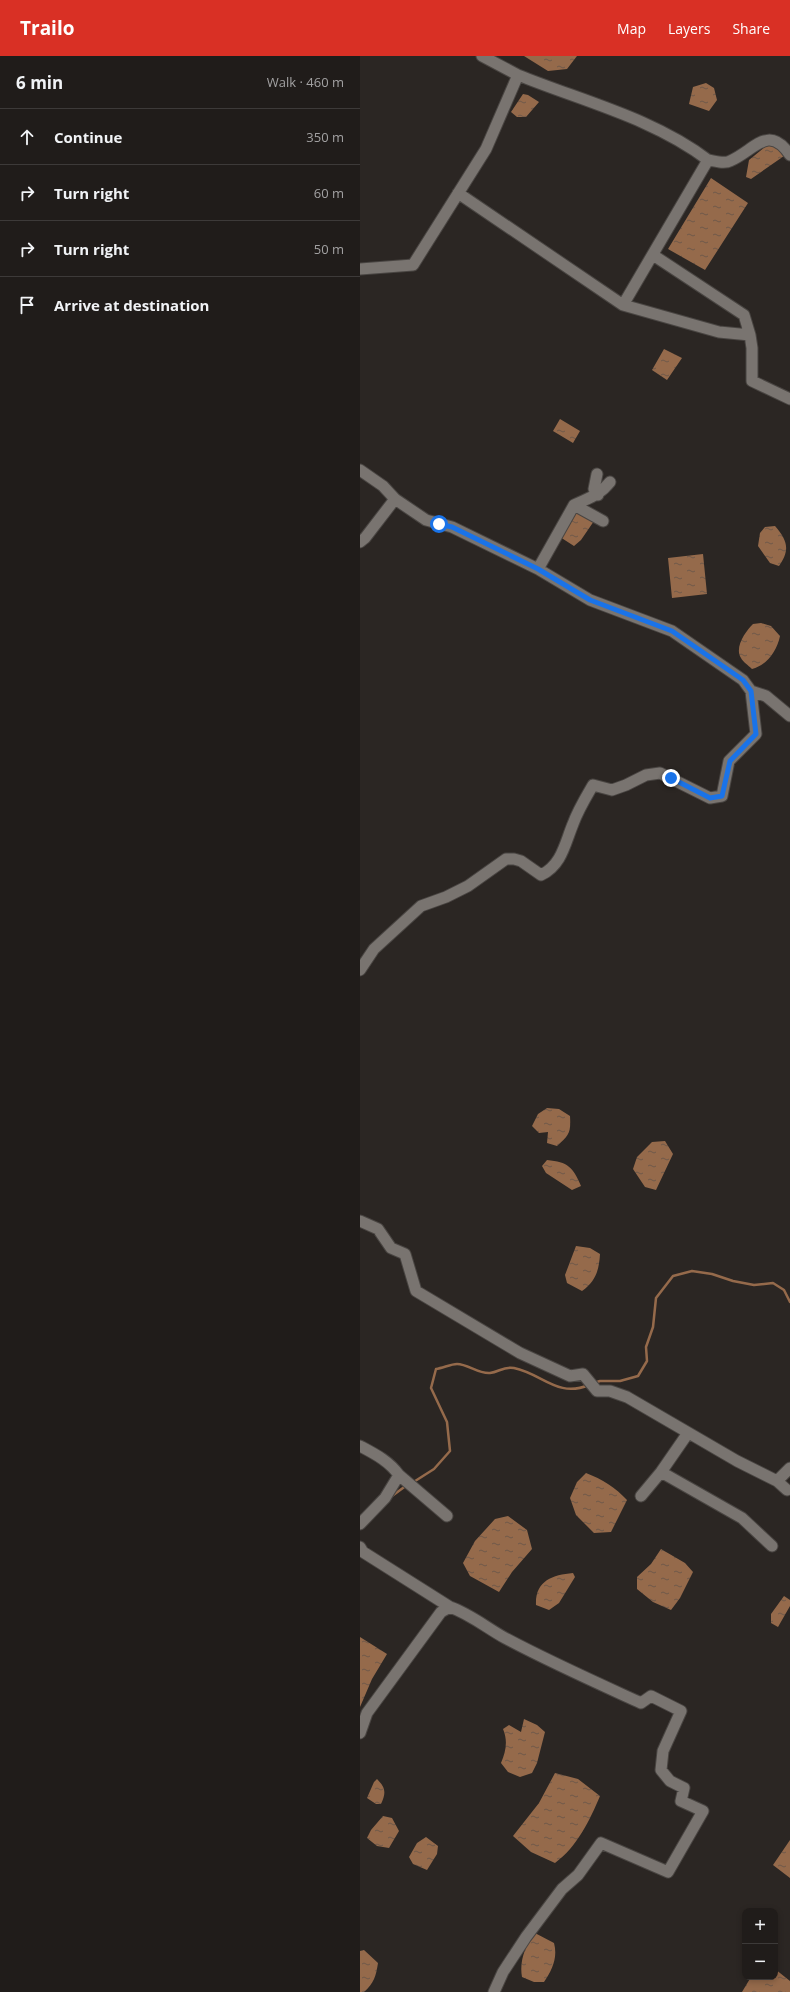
<!DOCTYPE html>
<html lang="en">
<head>
<meta charset="utf-8">
<style>
  body { margin:0; font-family:"Open Sans",sans-serif; background:#2d2927; color:#f1f3f6 }
  .controls { position:absolute; right:12px; bottom:12px; display:grid; overflow:hidden; border-radius:8px; box-shadow:0 2px 6px #0003 }
  .controls button { width:36px; height:36px; display:grid; place-items:center; padding:0; border:0; border-bottom:1px solid #3d3a39; background:#201c1a; color:#f1f3f6; font:20px sans-serif }
  .stop { position:absolute; width:12px; height:12px; margin:-9px; border:3px solid #1a73e8; border-radius:50%; background:#fff }
  .stop.end { background:#1a73e8; border-color:#fff; box-shadow:0 1px 4px #0008 }
  .list { margin:0; padding:0; list-style:none }
  h2 { display:flex; justify-content:space-between; align-items:center; height:52px; margin:0; padding:0 16px; font-size:17px }
  h2 small { font-size:13px; font-weight:400; color:#a2a1a2 }
  .list li { display:grid; grid-template-columns:26px 1fr auto; gap:12px; align-items:center; box-sizing:border-box; height:56px; padding:0 16px; border-top:1px solid #3d3a39 }
  .list b { display:block; font-size:15px; white-space:nowrap }
  .list em { font-size:13px; font-style:normal; color:#a2a1a2 }
  .icon { flex:none; width:22px; height:22px; fill:none; stroke:currentColor; stroke-width:2; stroke-linecap:round; stroke-linejoin:round }
  .map { position:relative; flex:none; width:430px; height:1936px; overflow:hidden }
  header { display:flex; align-items:center; gap:24px; box-sizing:border-box; height:56px; padding:0 20px; background:#d93025; color:#fff }
  header strong { font-size:19px }
  nav { display:flex; gap:22px; margin-inline-start:auto; font-size:14px }
  main { display:flex }
  aside { flex:1; background:#201c1a }
  .map>svg:first-child { display:block }
  .water { fill:url(#water-ripples) }
  .lines { fill:none; stroke-linecap:round; stroke-linejoin:round }
  .stream { stroke:#956a4b; stroke-width:2.5 }
  .minor-casing { stroke:#494542; stroke-width:13 }
  .minor { stroke:#797470; stroke-width:11 }
  .route { stroke:#1a73e8; stroke-width:5 }
</style>
</head>
<body>
<header>
<strong>Trailo</strong>
<nav><a>Map</a><a>Layers</a><a>Share</a></nav>
</header>
<main>
<aside>
<h2>6 min<small>Walk · 460 m</small></h2>
<ul class="list">
<li><svg class="icon" aria-label="ahead" viewBox="0 0 24 24"><path d="M12 20V5M6 11l6-6 6 6"/></svg><div><b>Continue</b></div><em>350 m</em></li>
<li><svg class="icon" aria-label="right" viewBox="0 0 24 24"><path d="M7 20v-9h11M14 6l5 5-5 5"/></svg><div><b>Turn right</b></div><em>60 m</em></li>
<li><svg class="icon" aria-label="right" viewBox="0 0 24 24"><path d="M7 20v-9h11M14 6l5 5-5 5"/></svg><div><b>Turn right</b></div><em>50 m</em></li>
<li><svg class="icon" aria-label="arrive" viewBox="0 0 24 24"><path d="M6 21V4h12l-3 4 3 4H6"/></svg><div><b>Arrive at destination</b></div></li>
</ul>
</aside>
<div class="map">
<svg width="430" height="1936" viewBox="0 0 430 1936">
  <defs>
    <pattern id="water-ripples" width="26" height="14" patternUnits="userSpaceOnUse"><rect width="26" height="14" fill="#956a4b"/><path d="M2 4q2-2 4 0t4 0M15 11q2-2 4 0t4 0" fill="none" stroke="#6f5949"/></pattern>
  </defs>
  <rect width="100%" height="100%" fill="#2b2623"/>
  <path class="water" d="M164 0H217L207 13 188 15Z
    M346 27 354 32 357 44 349 55 329 48 333 31Z
    M163 38 168 39 179 46 166 61H157L151 56Z
    M406 90H416L424 100 391 123 386 121 389 104Z
    M351 122 388 147 345 214 308 193Z
    M304 293 322 302 307 324 292 314Z
    M200 363 220 375 213 387 193 375Z
    M215 454 234 465 221 484 214 490 200 481Z
    M415 470C428 485 430 494 419 510L410 507 398 490 400 477 405 471Z
    M343 498 347 538 312 542 308 502Z
    M401 567 411 570 420 580C417 595 407 609 392 613 388 609 383 606 381 602 374 591 386 575 393 568Z
    M187 1052 199 1053 210 1060C211 1077 209 1079 197 1090L187 1087 188 1076 179 1077 172 1070 178 1058Z
    M305 1085 313 1098 296 1134 285 1131 273 1113 277 1101 292 1086Z
    M187 1104C208 1106 213 1111 221 1130L212 1134 186 1117 182 1110Z
    M216 1190 230 1192 240 1198C239 1214 236 1225 222 1235L207 1227 205 1219Z
    M226 1417C242 1423 256 1432 267 1444L251 1476 234 1477 216 1459 210 1442 217 1426Z
    M148 1460 167 1474 172 1493 152 1516 139 1536 110 1520 103 1507 115 1485 135 1463Z
    M301 1493 325 1507 333 1516 320 1542 311 1554 293 1546 277 1533V1521L291 1508Z
    M213 1517 215 1521 199 1547 189 1554 176 1549C175 1525 192 1519 213 1517Z
    M424 1540 430 1544V1550L418 1571 411 1567V1558Z
    M0 1581 27 1598 12 1623 0 1651Z
    M164 1663 177 1669 185 1676 177 1707 172 1717 160 1721 148 1716 141 1707C146 1695 148 1685 143 1673L149 1669 161 1676Z
    M195 1717 218 1723 240 1740C230 1764 217 1791 195 1807L171 1796 153 1780 179 1747Z
    M17 1723C26 1732 26 1737 21 1748H16L7 1742 14 1726Z
    M23 1760 32 1762 39 1775 29 1792 17 1790 7 1782 11 1774Z
    M66 1781 78 1790 77 1798 67 1814 53 1808 49 1801 57 1787Z
    M430 1784V1822L413 1809Z
    M173 1876 194 1887C198 1902 192 1914 184 1926H174L162 1921C159 1904 166 1891 173 1876Z
    M4 1894 18 1907C16 1920 14 1927 4 1936H0V1895Z
    M415 1913 430 1925V1936H382L391 1921H415Z"/>
  <g class="lines">
    <path class="stream" d="M234 1327 240 1325H260L278 1320 287 1305 286 1291 293 1271 296 1242 313 1220 332 1215 352 1218 373 1225 394 1229 413 1227 424 1234 430 1246
      M52 1427 74 1413 90 1395 87 1366 71 1332 76 1313C83 1312 91 1308 97 1308 108 1308 118 1318 130 1317 139 1316 144 1310 154 1312 183 1318 197 1342 229 1329
      M32 1440 47 1429"/>
    <defs>
      <path id="minor" d="M158 19C222 45 293 62 348 104
        M98 137 263 249 359 276 390 279 392 292V325L430 343
        M293 199 384 259 390 279
        M0 213 53 209 126 93 158 19 122 0
        M263 249 348 104C354 105 365 108 370 105 394 95 408 67 430 99
        M0 414 23 430 35 443
        M237 418 234 433 238 439
        M214 449C228 442 239 440 250 426
        M0 486 5 482 35 443 66 464 92 471 178 513 214 449 243 465
        M178 513 230 544 312 575 383 624 391 635
        M0 914 14 893 61 850 86 841 108 830 146 803H154L161 805 181 819C202 809 205 787 213 768 218 754 226 741 233 729L252 734 266 729 286 719 300 717 350 742 362 740 369 705 396 678 391 635 406 640 430 660
        M0 1165 18 1173 31 1192 45 1198 56 1235 160 1297 210 1320 223 1318 237 1335H250L267 1341 377 1405 417 1425 427 1434
        M0 1390C15 1398 29 1405 39 1419L25 1442 0 1468
        M301 1416 382 1462 412 1490
        M39 1419 87 1460
        M417 1425 430 1412
        M281 1440 301 1416 328 1377
        M0 1491 3 1496 90 1551
        M0 1677 7 1657 81 1556 90 1551C110 1558 127 1572 145 1582 190 1606 235 1626 281 1647L291 1640 321 1655 303 1695 301 1714 310 1725 324 1732 321 1745 343 1755 308 1816 241 1787 218 1819 202 1833 166 1881 143 1916 134 1936"/>
    </defs>
    <use href="#minor" class="minor-casing"/>
    <use href="#minor" class="minor"/>
  </g>
  <g class="lines">
    <path class="route" d="M79 468 92 471 178 513 230 544 312 575 383 624 391 635 396 678 370 705 362 740 350 742 311 722"/>
  </g>
</svg>
<div class="controls">
<button>+</button>
<button>−</button>
</div>
<div class="stop" style="left:79px;top:468px"></div>
<div class="stop end" style="left:311px;top:722px"></div>
</div>
</main>
</body>
</html>
